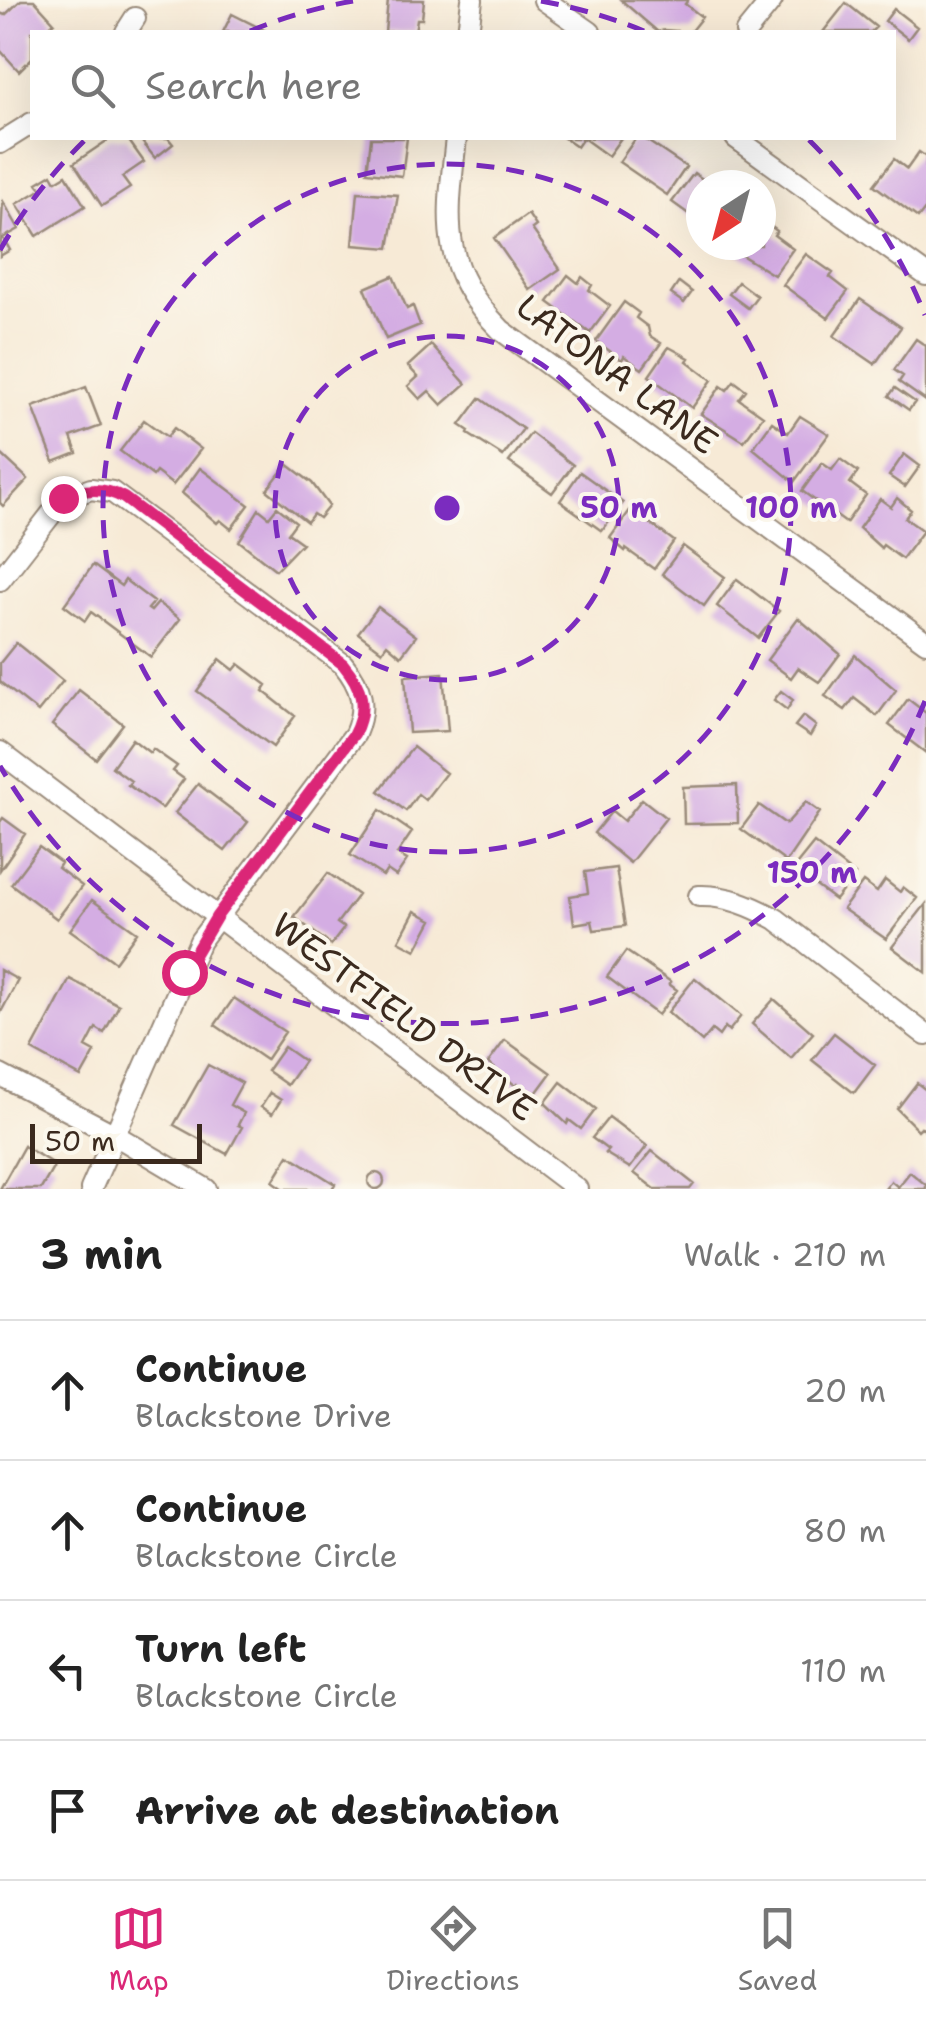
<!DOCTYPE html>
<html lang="en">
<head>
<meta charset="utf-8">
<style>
  body { margin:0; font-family:"Shantell Sans",sans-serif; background:#f2f2f2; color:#222 }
  .compass { position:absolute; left:686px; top:170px; width:90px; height:90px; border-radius:50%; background:#fff; box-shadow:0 10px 40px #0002; rotate:216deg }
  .scale { position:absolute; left:30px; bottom:25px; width:172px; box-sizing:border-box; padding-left:10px; border:5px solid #3b2a1e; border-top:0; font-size:28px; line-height:35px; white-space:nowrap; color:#3b2a1e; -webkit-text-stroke:8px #fbf7ec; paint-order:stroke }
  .stop { position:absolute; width:30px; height:30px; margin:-22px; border:8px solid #db2777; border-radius:50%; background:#fff }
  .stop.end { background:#db2777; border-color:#fff; box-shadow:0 2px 10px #0008 }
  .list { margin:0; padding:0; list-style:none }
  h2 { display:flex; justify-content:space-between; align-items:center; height:130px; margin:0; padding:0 40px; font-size:42px }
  h2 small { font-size:32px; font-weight:400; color:#767676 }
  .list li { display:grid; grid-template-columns:65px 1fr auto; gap:30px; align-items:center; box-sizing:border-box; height:140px; padding:0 40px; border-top:2px solid #e0e0e0 }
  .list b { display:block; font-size:38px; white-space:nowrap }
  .list p { margin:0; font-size:32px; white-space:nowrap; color:#767676 }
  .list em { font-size:32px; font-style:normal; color:#767676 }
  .icon { flex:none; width:55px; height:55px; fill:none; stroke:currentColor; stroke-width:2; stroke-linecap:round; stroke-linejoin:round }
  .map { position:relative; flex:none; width:926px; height:1189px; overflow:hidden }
  .search { position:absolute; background:#fff; box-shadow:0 10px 40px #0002; left:30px; right:30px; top:30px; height:110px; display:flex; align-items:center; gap:25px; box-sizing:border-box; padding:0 35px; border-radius:0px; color:#767676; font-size:38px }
  .sheet { height:690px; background:#fff }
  nav { display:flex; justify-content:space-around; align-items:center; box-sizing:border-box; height:140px; border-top:2px solid #e0e0e0; background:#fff; font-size:28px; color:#767676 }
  nav a { display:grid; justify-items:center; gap:5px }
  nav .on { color:#db2777 }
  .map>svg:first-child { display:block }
  .building { fill:#d4ade3 }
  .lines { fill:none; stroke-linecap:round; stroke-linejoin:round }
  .minor-casing { stroke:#998a7a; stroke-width:24 }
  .minor { stroke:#fff; stroke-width:20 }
  .route { stroke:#db2777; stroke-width:12 }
  .ring { fill:none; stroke:#7b2cbf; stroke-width:5; stroke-dasharray:18 12 }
  .labels { text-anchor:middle; stroke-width:8; stroke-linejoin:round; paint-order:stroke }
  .street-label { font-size:35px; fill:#3b2a1e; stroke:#fbf7ec }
  .centre { fill:#7b2cbf; stroke:#fbf7ec; stroke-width:5 }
  .ring-label { font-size:30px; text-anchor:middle; font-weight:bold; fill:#7b2cbf; stroke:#fbf7ec; stroke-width:8; stroke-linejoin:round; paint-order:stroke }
</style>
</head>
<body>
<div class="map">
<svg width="926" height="1189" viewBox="0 0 926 1189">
  <rect width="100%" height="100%" fill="#fbf7ec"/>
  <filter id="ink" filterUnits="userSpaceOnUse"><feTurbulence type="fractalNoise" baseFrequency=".01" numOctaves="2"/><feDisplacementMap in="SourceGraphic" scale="20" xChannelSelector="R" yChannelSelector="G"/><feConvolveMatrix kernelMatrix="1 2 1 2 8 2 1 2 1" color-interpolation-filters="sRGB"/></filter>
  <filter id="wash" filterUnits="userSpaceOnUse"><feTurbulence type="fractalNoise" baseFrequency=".0048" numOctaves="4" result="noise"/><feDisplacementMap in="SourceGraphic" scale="40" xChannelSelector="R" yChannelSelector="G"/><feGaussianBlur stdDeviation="2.25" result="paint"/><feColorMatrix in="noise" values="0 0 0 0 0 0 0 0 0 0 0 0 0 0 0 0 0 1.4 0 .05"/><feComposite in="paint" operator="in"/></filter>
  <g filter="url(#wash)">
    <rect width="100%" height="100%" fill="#f7ead6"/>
    <g id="blocks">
      <path class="building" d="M21 0H34L54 22 43 32H32V58L19 71 0 50V13L5 15Z
        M388 0H424L422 19H417L415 32H385Z
        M621 0H688L685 4 702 17 690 32 664 30 658 32Z
        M846 3 876 27 871 32H823Z
        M894 9 917 27 908 39 885 21Z
        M232 14 268 32H223Z
        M111 138H127L144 162 122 177 130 188 102 206 74 163Z
        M139 138H168L173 144 155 158Z
        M371 138H407L402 176 367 172Z
        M564 138H621L608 156 583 138 577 147Z
        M636 138H643L686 167 667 195 619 162Z
        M919 152 926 157V208L918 218 874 185 894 159 907 169Z
        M694 173 711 185H701V223L672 202Z
        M52 174 56 181 66 175 85 206 37 236 17 204 42 189 37 183Z
        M358 192 398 195 389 248 353 245Z
        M3 201 19 229 3 238 10 250 0 256Z
        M528 214 536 226 532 229 560 269 530 290 494 238Z
        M761 219 777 231 774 235 793 249 774 275 725 245H761Z
        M806 254 833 273 830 277 848 291 828 318 783 285Z
        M568 275 578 283 582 277 592 285 589 290 610 306 590 333 548 302Z
        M393 276 407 309 413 306 420 325 386 339 365 288Z
        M679 282 692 292 684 303 671 294Z
        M738 282 757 296 748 308 729 294Z
        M860 299 901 327 875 364 834 336Z
        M624 302 639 313 636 318 648 327 650 336 661 343 642 369 624 356 622 360 596 341Z
        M916 339 926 346V401L899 382 903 376 894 370Z
        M431 345 466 384 442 405 429 391 420 399 408 386 418 377 408 366Z
        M669 347 689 358 687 361 712 380 692 408 649 376Z
        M734 381 746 390 739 399 763 416 744 441 701 414 721 386 727 390Z
        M86 387 101 426 71 437 77 453 54 462 33 407Z
        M895 388 915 402 909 410 889 396Z
        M480 398 523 429 503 456 468 434 469 431 460 425Z
        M800 416 829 434 794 482 753 448 772 422 788 433Z
        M144 420 167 437 174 428 201 449 173 485 156 472 153 476 120 451Z
        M531 433 573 465 552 493 509 462Z
        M0 453 28 479 3 506 0 503Z
        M904 454 920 466 905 487 889 476Z
        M840 459 858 472 850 483 866 495 846 523 802 491 822 463 832 470Z
        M287 464 312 483 329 506 319 518 313 514 307 522 267 490Z
        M200 468 249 505 231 529 220 520 217 523 182 493Z
        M580 472 623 503 602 531 560 501Z
        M897 498 911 510 905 518 923 531 902 559 883 545 881 548 859 528 880 499 891 507Z
        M277 507 296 522 288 533 302 543 276 570 239 541 259 509 269 517Z
        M631 509 674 541 654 569 626 549 625 551 610 538Z
        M683 546 725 577 704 606 662 574Z
        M93 565 121 586 125 580 154 602 148 609 151 611 158 603 180 619 151 657 91 612 85 621 64 605Z
        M737 579 779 611 758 638 717 606Z
        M378 607 416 636 401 656 387 644 382 651 358 633Z
        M798 618 840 654 819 682 798 668 791 678 767 660Z
        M16 643 63 681 38 712 0 682V663Z
        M855 655 896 690 877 716 854 698 845 710 825 696Z
        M220 659 234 670 239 664 267 685 263 691 295 716 273 747 197 691Z
        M443 673 448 731 409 733 405 676Z
        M79 690 123 724 96 759 52 725Z
        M781 691 793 700 787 710 774 700Z
        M908 699 926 713V753L889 725Z
        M803 716 816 726 810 736 795 726Z
        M132 739 150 753 153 749 177 766 173 771 184 779 162 809 128 785 131 781 112 767Z
        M413 747 446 773 425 800 418 794 406 811 379 791Z
        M198 784 248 822 225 851 175 813Z
        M737 785 738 823 684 824 683 787Z
        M642 799 666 818 630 863 594 833 612 811 624 821Z
        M806 802 820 812 786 862 741 829 759 805 786 824Z
        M380 810 412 832 397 854 407 860 396 876 387 870 383 876 350 855Z
        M3 818 25 834 0 870V822Z
        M814 843 855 875 835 900 793 869Z
        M39 847 61 863 58 868 82 886 57 919 11 884Z
        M616 868 625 926 594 930 592 921 574 924 570 896 588 893 585 872Z
        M328 873 358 895 337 923 344 928 331 945 294 917Z
        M885 880 900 892 903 887 917 898 886 939 843 909 863 882 877 892Z
        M92 900 137 932 115 962 70 930Z
        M926 904V973L892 947Z
        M415 911 432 920 416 950 399 941Z
        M626 951 671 982 669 984 677 990 658 1015 607 977Z
        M0 970 18 980 0 1014Z
        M695 978 741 1016 729 1031 725 1027 719 1036 712 1030 702 1042 668 1012Z
        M70 979 119 1005 104 1033 96 1028 86 1047 95 1052 81 1077 32 1050Z
        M234 998 285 1032 266 1060 215 1025Z
        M774 999 813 1033 791 1058 752 1024Z
        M834 1033 875 1065 854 1093 812 1060Z
        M505 1040 551 1073 534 1096 518 1084 516 1086 488 1063Z
        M284 1047 304 1061 287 1085 267 1071Z
        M208 1065 242 1083 230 1105 244 1113 238 1125 242 1127 227 1154 174 1125Z
        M561 1082 596 1109 581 1129 569 1120 567 1124 545 1103Z
        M917 1083 926 1090V1131L921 1127 918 1130 897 1109Z
        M270 1093 281 1100 272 1114 261 1107Z
        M609 1117 647 1146 630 1168 605 1153 608 1150 592 1138Z
        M24 1146 55 1165 41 1189H0Z
        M652 1151 694 1184 690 1189H655L634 1173Z
        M289 1155 335 1184 332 1189H284L273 1181Z
        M910 1172 926 1185V1189H885L891 1181 898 1187Z
        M368 1181a8 8 0 1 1 16 0a8 8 0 1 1-16 0Z"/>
    </g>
  </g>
  <g filter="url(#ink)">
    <use href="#blocks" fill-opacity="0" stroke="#998a7a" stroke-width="2.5"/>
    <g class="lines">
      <defs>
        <path id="minor" d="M544 0 590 32
          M126 32 135 18
          M468 32 472 0
          M746 32 772 0
          M456 138C447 221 438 266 501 330L926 642
          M736 138 926 275
          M0 143 32 123
          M0 580 63 499 91 489 112 492 343 664C362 687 367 706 355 734L200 941 91 1189
          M0 752 577 1189
          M699 896C727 895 752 906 776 919L926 1035
          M0 1075 115 1135 206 1189"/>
      </defs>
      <use href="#minor" class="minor-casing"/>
      <use href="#minor" class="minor"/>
    </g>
  </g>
  <g class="lines" filter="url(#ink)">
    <path class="route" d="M63 498C85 488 103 487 124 498L343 664C362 687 368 706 354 734L217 916 184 972"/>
  </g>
  <g class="ring">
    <circle cx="447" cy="508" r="172"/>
    <circle cx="447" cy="508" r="344"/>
    <path d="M925 701A516 516 0 0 1 0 766M0 250A516 516 0 0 1 85 140M250 31A516 516 0 0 1 353 1M541 1A516 516 0 0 1 644 31M809 140A516 516 0 0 1 925 315"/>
  </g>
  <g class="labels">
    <g class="street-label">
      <text transform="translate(617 374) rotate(37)" y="12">LATONA LANE</text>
      <text transform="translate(404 1017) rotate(37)" y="12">WESTFIELD DRIVE</text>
    </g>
  </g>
  <circle cx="447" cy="508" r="15" class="centre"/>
  <g class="ring-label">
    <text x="619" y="518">50 m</text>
    <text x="791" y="518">100 m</text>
    <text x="812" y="883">150 m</text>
  </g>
</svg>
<svg class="compass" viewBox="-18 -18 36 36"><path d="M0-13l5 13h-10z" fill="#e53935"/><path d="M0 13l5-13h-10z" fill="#767676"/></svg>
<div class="scale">50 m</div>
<div class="stop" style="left:184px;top:972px"></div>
<div class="stop end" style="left:63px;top:498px"></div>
<div class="search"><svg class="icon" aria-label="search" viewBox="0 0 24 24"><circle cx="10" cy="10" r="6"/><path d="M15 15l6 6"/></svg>Search here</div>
</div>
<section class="sheet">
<h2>3 min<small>Walk · 210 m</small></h2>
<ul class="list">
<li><svg class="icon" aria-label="ahead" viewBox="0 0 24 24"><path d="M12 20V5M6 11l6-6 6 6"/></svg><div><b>Continue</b><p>Blackstone Drive</p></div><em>20 m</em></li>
<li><svg class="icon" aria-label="ahead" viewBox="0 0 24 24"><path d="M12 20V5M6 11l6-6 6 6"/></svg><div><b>Continue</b><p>Blackstone Circle</p></div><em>80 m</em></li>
<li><svg class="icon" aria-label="left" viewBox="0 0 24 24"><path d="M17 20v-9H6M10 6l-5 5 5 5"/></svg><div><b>Turn left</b><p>Blackstone Circle</p></div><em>110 m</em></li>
<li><svg class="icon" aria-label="arrive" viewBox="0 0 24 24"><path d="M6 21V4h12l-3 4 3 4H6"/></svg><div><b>Arrive at destination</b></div></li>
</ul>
</section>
<nav>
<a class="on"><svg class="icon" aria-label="map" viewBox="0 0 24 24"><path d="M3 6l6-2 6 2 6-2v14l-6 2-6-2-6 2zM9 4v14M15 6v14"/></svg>Map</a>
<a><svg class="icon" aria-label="directions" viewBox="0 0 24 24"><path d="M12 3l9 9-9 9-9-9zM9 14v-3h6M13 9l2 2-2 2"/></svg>Directions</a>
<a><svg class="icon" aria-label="saved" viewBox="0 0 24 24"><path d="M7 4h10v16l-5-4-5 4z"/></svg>Saved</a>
</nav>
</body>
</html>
